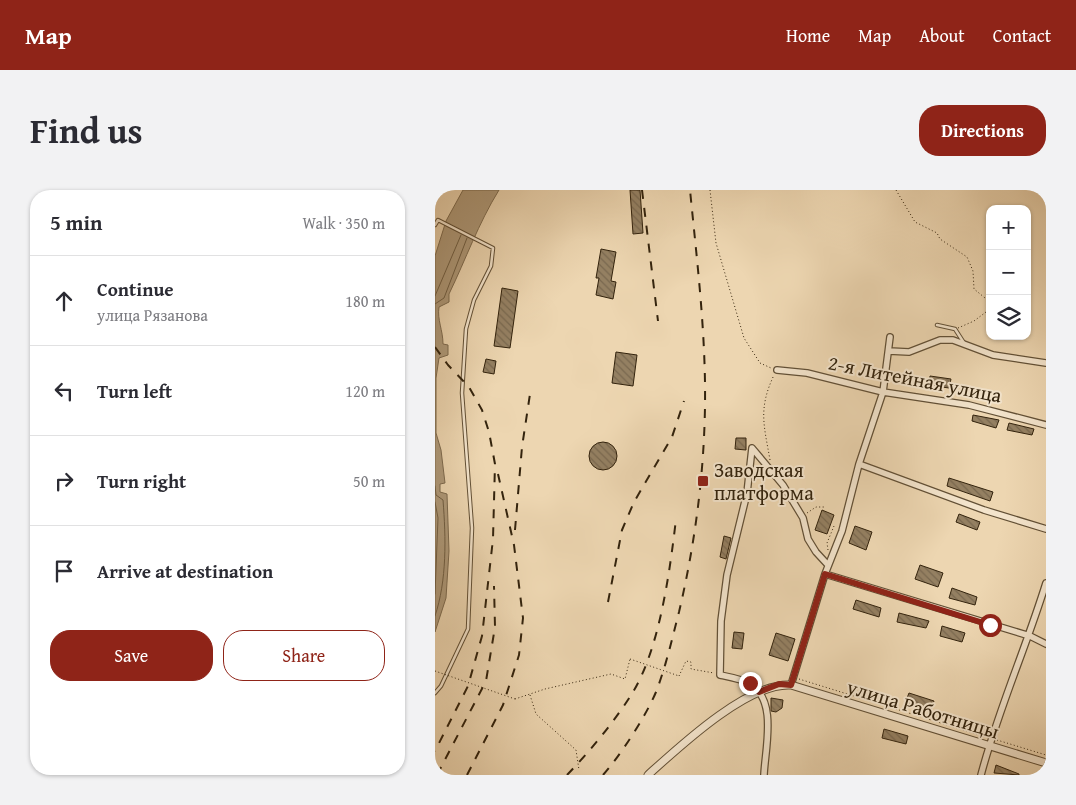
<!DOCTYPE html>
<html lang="en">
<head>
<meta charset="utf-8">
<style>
  body { margin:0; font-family:"Gentium Book Plus",serif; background:#f2f2f3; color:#2b2b33 }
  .controls { position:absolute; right:15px; top:15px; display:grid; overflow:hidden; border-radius:10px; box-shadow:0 1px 4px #0004 }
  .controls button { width:45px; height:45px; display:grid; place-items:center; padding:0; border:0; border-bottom:1px solid #e1e1e2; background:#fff; color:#2b2b33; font:25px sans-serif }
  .stop { position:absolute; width:15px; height:15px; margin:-11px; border:4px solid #8f2418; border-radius:50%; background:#fff }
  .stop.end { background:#8f2418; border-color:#fff; box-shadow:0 1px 5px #0008 }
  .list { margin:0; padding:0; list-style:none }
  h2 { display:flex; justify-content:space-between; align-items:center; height:65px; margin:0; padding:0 20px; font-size:21px }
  h2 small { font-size:16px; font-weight:400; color:#7c7c81 }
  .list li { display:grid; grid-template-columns:32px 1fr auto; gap:15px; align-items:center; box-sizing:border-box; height:90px; padding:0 20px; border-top:1px solid #e1e1e2 }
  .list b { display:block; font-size:19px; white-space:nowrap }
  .list p { margin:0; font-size:16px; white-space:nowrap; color:#7c7c81 }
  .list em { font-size:16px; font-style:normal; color:#7c7c81 }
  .actions { display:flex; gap:10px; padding:15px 20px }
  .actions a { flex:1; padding:11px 0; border:1px solid #8f2418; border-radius:20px; text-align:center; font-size:18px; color:#8f2418 }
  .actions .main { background:#8f2418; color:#fff }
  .icon { flex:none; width:28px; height:28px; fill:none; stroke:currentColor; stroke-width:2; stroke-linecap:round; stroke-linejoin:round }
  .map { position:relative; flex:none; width:611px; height:585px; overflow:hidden; border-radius:20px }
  header { display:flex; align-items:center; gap:30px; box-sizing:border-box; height:70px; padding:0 25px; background:#8f2418; color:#fff }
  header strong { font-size:24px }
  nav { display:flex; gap:28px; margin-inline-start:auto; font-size:18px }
  .intro { display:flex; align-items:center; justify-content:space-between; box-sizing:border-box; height:120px; padding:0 30px }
  h1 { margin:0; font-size:35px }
  .button { padding:12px 22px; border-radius:20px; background:#8f2418; color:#fff; font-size:18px; font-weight:700 }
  main { display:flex; gap:30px; padding:0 30px }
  aside { flex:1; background:#fff; border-radius:20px; box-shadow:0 1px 4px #0004 }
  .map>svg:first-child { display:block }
  .water { fill:#ae9979; stroke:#7d6a4e }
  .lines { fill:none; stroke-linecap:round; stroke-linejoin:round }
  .shore { stroke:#705e43; stroke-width:1 }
  .building { fill:url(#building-back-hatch); stroke:#33230d }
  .service-casing { stroke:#625036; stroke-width:4.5 }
  .minor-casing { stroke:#625036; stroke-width:8 }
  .tertiary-casing { stroke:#625036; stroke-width:9 }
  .path { stroke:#33230d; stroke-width:1; stroke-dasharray:1 2.5; stroke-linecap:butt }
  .service { stroke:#f3e4cc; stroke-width:2.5 }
  .minor { stroke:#f3e4cc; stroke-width:5.5 }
  .tertiary { stroke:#f3e4cc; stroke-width:7 }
  .rail { stroke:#33230d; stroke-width:2; stroke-dasharray:9 9; stroke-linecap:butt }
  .path-bridge { stroke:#33230d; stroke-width:1; stroke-dasharray:1 2.5; stroke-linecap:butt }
  .route { stroke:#8f2418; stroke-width:6 }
  .poi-dot { fill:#8f2418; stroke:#f3e4cc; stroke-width:2 }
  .labels { text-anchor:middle; stroke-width:4; stroke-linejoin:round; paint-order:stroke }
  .street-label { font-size:20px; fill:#33230d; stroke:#f3e4cc }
  .poi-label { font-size:20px; fill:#33230d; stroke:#f3e4cc; text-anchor:start }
</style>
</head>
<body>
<header>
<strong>Map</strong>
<nav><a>Home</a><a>Map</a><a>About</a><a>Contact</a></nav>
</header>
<div class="intro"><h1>Find us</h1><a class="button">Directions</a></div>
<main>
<aside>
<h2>5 min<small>Walk · 350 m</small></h2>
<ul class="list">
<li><svg class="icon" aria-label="ahead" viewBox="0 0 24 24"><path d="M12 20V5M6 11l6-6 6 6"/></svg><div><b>Continue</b><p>улица Рязанова</p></div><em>180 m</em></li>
<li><svg class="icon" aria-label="left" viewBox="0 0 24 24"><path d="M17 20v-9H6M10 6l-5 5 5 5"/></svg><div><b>Turn left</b></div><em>120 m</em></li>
<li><svg class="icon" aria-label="right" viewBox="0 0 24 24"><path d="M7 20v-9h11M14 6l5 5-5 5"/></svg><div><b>Turn right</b></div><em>50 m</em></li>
<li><svg class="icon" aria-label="arrive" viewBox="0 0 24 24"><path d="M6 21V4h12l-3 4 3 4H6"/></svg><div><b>Arrive at destination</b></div></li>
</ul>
<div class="actions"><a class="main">Save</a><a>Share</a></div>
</aside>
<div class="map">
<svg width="611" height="585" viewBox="0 0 611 585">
  <defs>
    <pattern id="building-back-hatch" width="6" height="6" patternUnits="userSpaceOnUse" patternTransform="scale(1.25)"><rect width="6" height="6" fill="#948062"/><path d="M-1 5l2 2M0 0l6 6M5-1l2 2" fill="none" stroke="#79684f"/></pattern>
  </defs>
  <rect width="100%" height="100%" fill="#edd6b1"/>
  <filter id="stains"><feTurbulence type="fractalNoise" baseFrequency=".004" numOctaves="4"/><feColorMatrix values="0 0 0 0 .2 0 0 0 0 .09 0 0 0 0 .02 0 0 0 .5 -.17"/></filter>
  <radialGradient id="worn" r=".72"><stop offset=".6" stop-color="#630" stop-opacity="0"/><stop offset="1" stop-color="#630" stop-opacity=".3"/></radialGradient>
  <path class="water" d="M28 0H64C43 34 31 69 14 104V112L4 117C2 130 8 140 8 154L13 155V165L4 168 1 188V243L6 260 10 293 5 294V302L12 304 14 361 11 408 0 442V66L11 31Z"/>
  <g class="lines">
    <path class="shore" d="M0 106 26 45
      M0 114 9 108 32 48
      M0 296 1 305 8 310C11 348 12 390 0 426
      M0 312 3 328 0 404"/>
  </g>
  <path class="building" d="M195 0H205L208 43 198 44Z
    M166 59 181 62 176 91 181 92 178 109 161 105 164 88H161Z
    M67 98 83 101 75 158 59 156Z
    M181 162 202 165 198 196 177 193Z
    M51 169 61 171 59 184 48 182Z
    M495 186 516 189 514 198 494 195Z
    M538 225 564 230 561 238 537 231Z
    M574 233 599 239 597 245 572 240Z
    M301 248H311V260L300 259Z
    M154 266a14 14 0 1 1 28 0a14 14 0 1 1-28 0Z
    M514 288 558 302 555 311 512 296Z
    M387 320 399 325 392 344 380 340Z
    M524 324 545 332 542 340 521 332Z
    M420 336 437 342 431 360 414 353Z
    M289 346 296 348 291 369 285 367Z
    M485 375 508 383 503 397 480 389Z
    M517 398 542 407 540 415 514 408Z
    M421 410 446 418 444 427 418 419Z
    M464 423 494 431 491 438 462 432Z
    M507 436 530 443 527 452 505 446Z
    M299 442 309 443 307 459 297 458Z
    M341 443 360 449 353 471 334 465Z
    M474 503 499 511 496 520 470 513Z
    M336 508 348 510 347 518 341 522 336 521Z
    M449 539 473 546 471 554 447 548Z
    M561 575 584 584V585L559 583Z"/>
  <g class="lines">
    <defs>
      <path id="service" d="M0 35 3 30 58 58 56 76 39 110 31 139 27 203 37 338 33 439 6 496 0 503
        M502 135 520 139 529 153"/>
      <path id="minor" d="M454 161 474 162 505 150H518L558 165 611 173
        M342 180 372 183 448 202 534 215 611 235
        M424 274 549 320 611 339
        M390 384 595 446 611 454
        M356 495 390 384 407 341 424 274 448 202 455 147
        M329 585C330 559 343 510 315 494 307 489 295 487 285 485L286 431 292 385 312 303 317 258 348 295 368 328 373 349 381 362 393 375
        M546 585C563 520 591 458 611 393"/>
      <path id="tertiary" d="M213 585C244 557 313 492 356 495L611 573"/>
    </defs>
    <use href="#service" class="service-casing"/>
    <use href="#minor" class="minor-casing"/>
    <use href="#tertiary" class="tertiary-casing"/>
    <path class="path" d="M275 0 281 53 309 148 325 173 336 178
      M461 0 480 32 502 43 505 49 532 67 538 81 539 99 555 112
      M523 138 539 131 555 119
      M335 270C329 235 323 219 339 185
      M372 323 381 317H391
      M393 360 392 353 399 336
      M244 486 251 471 256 472V479L279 483
      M364 489 551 547
      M95 505 101 524 141 560 144 580
      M80 509 110 499 176 484 190 489 195 469
      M562 550 611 565"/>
    <use href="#service" class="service"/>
    <use href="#minor" class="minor"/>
    <use href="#tertiary" class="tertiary"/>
    <path class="rail" d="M207 0 223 131
      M0 157 13 175 34 197 47 220 54 242 60 274 58 349 47 446 33 496 0 561
      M80 340 87 257 95 204
      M173 412 187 340 199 312 237 247 249 211
      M2 585 51 491 60 437 59 396
      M32 585 68 515 84 465 88 428 79 355 63 284
      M132 585C156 560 180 531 198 502 225 457 235 380 241 329
      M168 585C185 566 211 526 221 502 231 476 237 449 244 422 260 354 269 285 270 216 271 144 262 71 255 0"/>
    <path class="path-bridge" d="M195 469 244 486
      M0 481 80 509"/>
  </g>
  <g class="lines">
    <path class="route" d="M315 493 324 502 344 494 356 495 390 384 555 435"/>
  </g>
  <rect class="poi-dot" x="262" y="285" width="12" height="12" rx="2.5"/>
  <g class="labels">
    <g class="street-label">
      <text transform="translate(480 189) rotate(11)" y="7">2-я Литейная улица</text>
      <text transform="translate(488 519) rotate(17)" y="7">улица Работницы</text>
    </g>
    <g class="poi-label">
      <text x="279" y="287">Заводская<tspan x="279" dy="23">платформа</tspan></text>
    </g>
  </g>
  <rect width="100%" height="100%" filter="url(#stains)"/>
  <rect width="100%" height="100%" fill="url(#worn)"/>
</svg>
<div class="controls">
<button>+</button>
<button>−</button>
<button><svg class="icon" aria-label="layers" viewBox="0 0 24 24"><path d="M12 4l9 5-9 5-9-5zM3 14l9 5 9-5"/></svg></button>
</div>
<div class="stop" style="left:555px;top:435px"></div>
<div class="stop end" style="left:315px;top:493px"></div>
</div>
</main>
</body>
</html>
